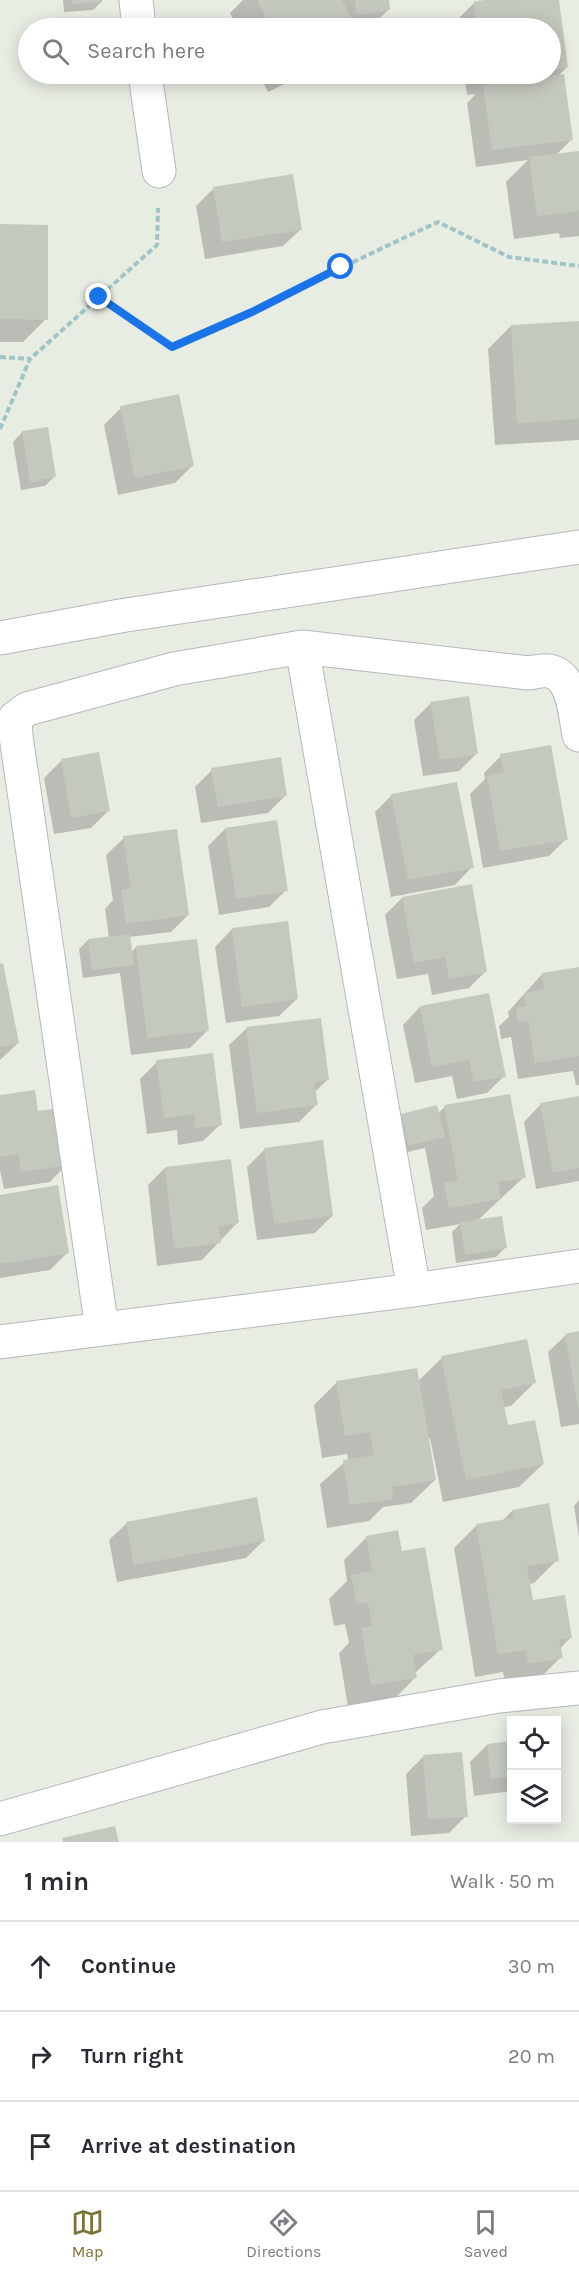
<!DOCTYPE html>
<html lang="en">
<head>
<meta charset="utf-8">
<style>
  body { margin:0; font-family:Karla,sans-serif; background:#f7f7f7; color:#2b2b33 }
  .controls { position:absolute; right:18px; bottom:18px; display:grid; overflow:hidden; border-radius:0px; box-shadow:0 3px 15px #0003 }
  .controls button { width:54px; height:54px; display:grid; place-items:center; padding:0; border:0; border-bottom:2px solid #e1e1e2; background:#fff; color:#2b2b33; font:30px sans-serif }
  .stop { position:absolute; width:18px; height:18px; margin:-14px; border:4px solid #1a73e8; border-radius:50%; background:#fff }
  .stop.end { background:#1a73e8; border-color:#fff; box-shadow:0 2px 6px #0008 }
  .list { margin:0; padding:0; list-style:none }
  h2 { display:flex; justify-content:space-between; align-items:center; height:78px; margin:0; padding:0 24px; font-size:26px }
  h2 small { font-size:20px; font-weight:400; color:#7c7c81 }
  .list li { display:grid; grid-template-columns:39px 1fr auto; gap:18px; align-items:center; box-sizing:border-box; height:90px; padding:0 24px; border-top:2px solid #e1e1e2 }
  .list b { display:block; font-size:22px; white-space:nowrap }
  .list em { font-size:20px; font-style:normal; color:#7c7c81 }
  .icon { flex:none; width:33px; height:33px; fill:none; stroke:currentColor; stroke-width:2; stroke-linecap:round; stroke-linejoin:round }
  .map { position:relative; flex:none; width:579px; height:1842px; overflow:hidden }
  .search { position:absolute; background:#fff; box-shadow:0 3px 15px #0003; left:18px; right:18px; top:18px; height:66px; display:flex; align-items:center; gap:15px; box-sizing:border-box; padding:0 21px; border-radius:33px; color:#7c7c81; font-size:22px }
  .sheet { height:348px; background:#fff }
  nav { display:flex; justify-content:space-around; align-items:center; box-sizing:border-box; height:84px; border-top:2px solid #e1e1e2; background:#fff; font-size:16px; color:#7c7c81 }
  nav a { display:grid; justify-items:center; gap:3px }
  nav .on { color:#7a7338 }
  .map>svg:first-child { display:block }
  .shadow { fill:#0003 }
  .building { fill:#c4c9c0 }
  .lines { fill:none; stroke-linecap:round; stroke-linejoin:round }
  .minor-casing { stroke:#b9b6bd; stroke-width:35 }
  .path { stroke:#a0c4c8; stroke-width:4; stroke-dasharray:6 3; stroke-linecap:butt }
  .minor { stroke:#fff; stroke-width:33 }
  .route { stroke:#1a73e8; stroke-width:8 }
</style>
</head>
<body>
<div class="map">
<svg width="579" height="1842" viewBox="0 0 579 1842">
  <rect width="100%" height="100%" fill="#e8ede4"/>
  <path class="shadow" d="M63 0H102V1L93 10 64 12Z
    M243 0H387L389 9 371 27 360 28H237L230 13Z
    M495 0H557L567 67 558 76 572 139 555 156 579 153V236L560 238 559 233 514 239 506 182 528 160 476 167 467 103 476 94 467 95 464 74H550V28H458L457 20 474 3Z
    M259 74H306L268 92Z
    M213 189 301 229 283 246 205 259 196 206Z
    M0 226 46 319 23 342H0Z
    M579 322V440L495 445 488 349 511 326Z
    M121 408 192 466 175 483 118 495 104 425Z
    M47 429 54 477 45 486 21 490 13 442 22 432Z
    M431 703 477 753 459 771 423 776 414 720Z
    M501 756 566 839 549 856 483 868 470 794 485 779 484 773Z
    M62 760 108 811 91 828 54 834 44 778Z
    M212 770 286 795 268 813 201 823 195 787Z
    M392 795 472 867 455 885 391 897 375 812Z
    M225 829 286 890 269 907 219 915 208 846Z
    M124 838 188 915 171 932 129 937 131 953 136 947 207 1031 190 1048 131 1055 120 973 83 978 79 949 88 940 109 938 105 909 113 900 106 855Z
    M402 898 486 971 469 988 432 995 428 974 397 979 385 915Z
    M232 929 297 999 279 1016 226 1023 215 947Z
    M0 965 18 1043 0 1060Z
    M579 968V1085H576L573 1071 518 1079 511 1037 501 1039 499 1026 509 1017 508 1012 542 974Z
    M420 1007 504 1076 487 1093 457 1099 452 1076 415 1083 403 1025Z
    M247 1028 328 1079 314 1093 316 1105 299 1122 240 1129 229 1045Z
    M157 1062 221 1124 203 1141 178 1145 177 1130 147 1134 140 1079Z
    M0 1097 37 1112 67 1164 50 1182 4 1189 0 1170Z
    M579 1098V1181L536 1189 524 1122 541 1104Z
    M445 1107 524 1177 477 1221 505 1248 496 1257 456 1263 452 1232 460 1224 426 1230 422 1208 434 1196 425 1148 399 1154 393 1125 402 1116 437 1114Z
    M265 1149 332 1216 315 1233 257 1240 247 1167Z
    M165 1168 237 1223 202 1260 157 1266 148 1185Z
    M0 1197 67 1253 50 1270 0 1278Z
    M579 1333V1424L561 1427 548 1352 566 1335Z
    M442 1358 534 1383 511 1406 503 1407 507 1427 543 1464 519 1487 443 1502 430 1438 428 1439 435 1480 411 1503 383 1507 369 1521 327 1528 320 1484 348 1459 347 1454 322 1458 314 1405 337 1382 418 1381Z
    M579 1500V1537L574 1506Z
    M512 1511 557 1560 534 1583 529 1584 532 1602 570 1638 560 1649 561 1657 538 1680 506 1686 503 1672 475 1677 454 1548 477 1525 502 1521Z
    M127 1523 264 1540 246 1558 117 1582 109 1540Z
    M367 1537 441 1649 415 1673 416 1677 393 1700 348 1707 339 1653 349 1643 345 1624 334 1626 329 1599 347 1581 344 1560Z
    M512 1742V1791L474 1796 470 1762 487 1745Z
    M424 1756 466 1816 449 1833 411 1836 406 1774Z"/>
  <path class="building" d="M72 0H100V2L72 4Z
    M257 0H342L356 28H271Z
    M355 0H389L390 10 357 15Z
    M484 0H559L568 67 550 70V28H477L473 2Z
    M483 74H511V75L484 79Z
    M564 74 573 140 492 150 483 85Z
    M579 151V211L537 216 529 157Z
    M293 174 302 230 222 242 213 187Z
    M0 224 48 225V320L0 319Z
    M579 321V419L517 423 511 325Z
    M179 394 194 466 135 478 120 406Z
    M48 427 56 477 30 482 22 431Z
    M469 696 478 754 440 760 430 702Z
    M551 745 568 840 500 851 487 775 504 773 500 754Z
    M99 752 110 811 71 818 61 759Z
    M281 757 287 796 218 807 211 768Z
    M457 782 474 868 408 880 391 794Z
    M277 820 288 891 236 899 225 828Z
    M177 829 189 915 126 924 121 890 131 888 123 836Z
    M472 884 487 972 449 979 445 957 414 963 402 897Z
    M288 921 298 999 242 1007 232 928Z
    M130 934 134 965 92 970 88 939Z
    M197 939 209 1031 147 1038 136 946Z
    M3 963 19 1043 0 1047V964Z
    M579 967V1056L535 1063 528 1020 518 1022 516 1008 526 1006 524 993 544 989 542 973Z
    M489 993 506 1077 474 1082 469 1060 432 1067 420 1006Z
    M321 1018 329 1080 314 1082 318 1105 257 1113 246 1027Z
    M213 1053 222 1125 195 1128 194 1114 164 1118 156 1060Z
    M35 1090 38 1111 59 1108 69 1165 21 1172 18 1154 0 1157V1095Z
    M510 1094 526 1178 498 1182 501 1199 449 1208 444 1183 458 1181 444 1105Z
    M579 1096V1168L553 1173 540 1103Z
    M437 1105 445 1137 408 1146 401 1114Z
    M323 1140 333 1216 274 1224 264 1148Z
    M231 1159 239 1223 219 1226 221 1243 174 1249 165 1167Z
    M58 1185 69 1253 0 1264V1195Z
    M502 1216 507 1248 465 1255 460 1222Z
    M579 1331V1409H578L565 1334Z
    M527 1339 536 1383 501 1390 508 1425 535 1420 544 1464 466 1480 441 1356Z
    M417 1368 436 1480 392 1487 393 1499 350 1505 343 1460 374 1455 370 1432 345 1436 336 1381Z
    M257 1497 265 1541 134 1565 126 1522Z
    M549 1503 559 1561 527 1566 533 1600 565 1595 572 1638 559 1640 563 1658 528 1664 526 1650 498 1654 476 1524 513 1518 512 1510Z
    M398 1530 402 1551 425 1547 443 1650 413 1655 417 1678 371 1685 361 1628 372 1626 368 1602 357 1604 351 1575 372 1571 366 1536Z
    M512 1741V1777L491 1779 487 1744Z
    M462 1752 468 1817 428 1819 423 1755Z
    M115 1826 119 1842H63L62 1838Z"/>
  <g class="lines">
    <defs>
      <path id="minor" d="M136 0 139 28
        M145 74 159 171
        M0 638 120 616 579 547
        M302 647 414 1290
        M102 1329 16 736 15 718 27 709 174 669 302 647 529 673C535 672 542 670 548 671 574 674 575 716 579 735
        M0 1342 414 1290 579 1266
        M0 1819 322 1727 499 1696 579 1688"/>
    </defs>
    <use href="#minor" class="minor-casing"/>
    <path class="path" d="M99 297 172 347C262 308 349 263 438 222L509 257 579 266
      M0 357 30 359
      M0 429 30 359 157 245 158 208"/>
    <use href="#minor" class="minor"/>
  </g>
  <g class="lines">
    <path class="route" d="M99 297 172 347 252 312 341 267"/>
  </g>
</svg>
<div class="controls">
<button><svg class="icon" aria-label="locate" viewBox="0 0 24 24"><circle cx="12" cy="12" r="6"/><path d="M12 2v4M12 18v4M2 12h4M18 12h4"/></svg></button>
<button><svg class="icon" aria-label="layers" viewBox="0 0 24 24"><path d="M12 4l9 5-9 5-9-5zM3 14l9 5 9-5"/></svg></button>
</div>
<div class="stop" style="left:341px;top:267px"></div>
<div class="stop end" style="left:99px;top:297px"></div>
<div class="search"><svg class="icon" aria-label="search" viewBox="0 0 24 24"><circle cx="10" cy="10" r="6"/><path d="M15 15l6 6"/></svg>Search here</div>
</div>
<section class="sheet">
<h2>1 min<small>Walk · 50 m</small></h2>
<ul class="list">
<li><svg class="icon" aria-label="ahead" viewBox="0 0 24 24"><path d="M12 20V5M6 11l6-6 6 6"/></svg><div><b>Continue</b></div><em>30 m</em></li>
<li><svg class="icon" aria-label="right" viewBox="0 0 24 24"><path d="M7 20v-9h11M14 6l5 5-5 5"/></svg><div><b>Turn right</b></div><em>20 m</em></li>
<li><svg class="icon" aria-label="arrive" viewBox="0 0 24 24"><path d="M6 21V4h12l-3 4 3 4H6"/></svg><div><b>Arrive at destination</b></div></li>
</ul>
</section>
<nav>
<a class="on"><svg class="icon" aria-label="map" viewBox="0 0 24 24"><path d="M3 6l6-2 6 2 6-2v14l-6 2-6-2-6 2zM9 4v14M15 6v14"/></svg>Map</a>
<a><svg class="icon" aria-label="directions" viewBox="0 0 24 24"><path d="M12 3l9 9-9 9-9-9zM9 14v-3h6M13 9l2 2-2 2"/></svg>Directions</a>
<a><svg class="icon" aria-label="saved" viewBox="0 0 24 24"><path d="M7 4h10v16l-5-4-5 4z"/></svg>Saved</a>
</nav>
</body>
</html>
